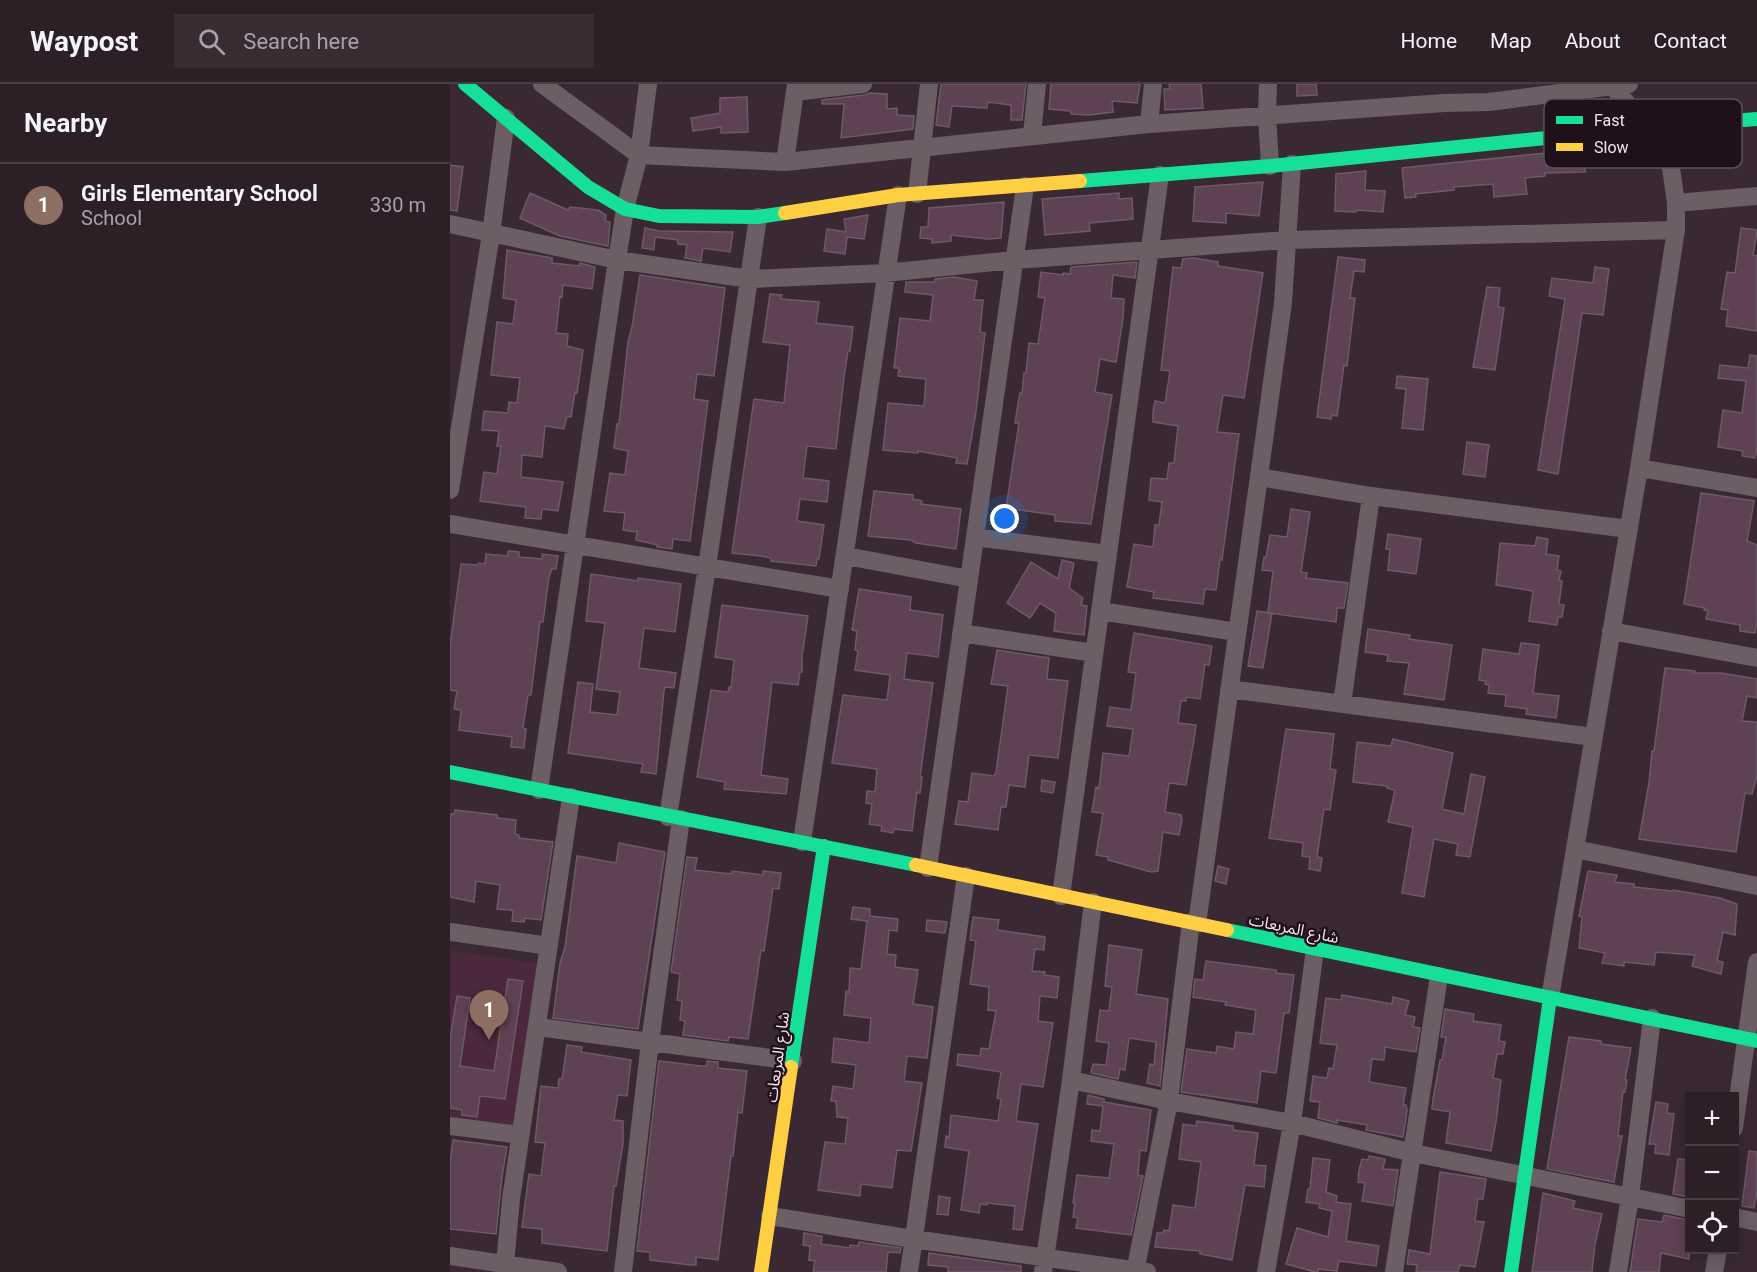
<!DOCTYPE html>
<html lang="en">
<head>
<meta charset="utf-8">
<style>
  body { margin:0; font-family:Roboto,"Noto Sans Arabic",sans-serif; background:#382c32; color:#f1f3f6 }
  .controls { position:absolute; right:18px; bottom:18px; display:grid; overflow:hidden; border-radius:0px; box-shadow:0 3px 15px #0003 }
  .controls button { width:54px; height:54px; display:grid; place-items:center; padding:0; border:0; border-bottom:2px solid #483d43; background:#2c1f26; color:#f1f3f6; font:30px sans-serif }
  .you { position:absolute; left:555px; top:435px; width:21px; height:21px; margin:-15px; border:4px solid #fff; border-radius:50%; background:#1a73e8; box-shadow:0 0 0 9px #1a73e833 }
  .badge { display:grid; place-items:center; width:39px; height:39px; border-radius:50%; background:#b4a0ab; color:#fff; font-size:20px; font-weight:700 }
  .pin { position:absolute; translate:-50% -50px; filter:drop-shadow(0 2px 3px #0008) }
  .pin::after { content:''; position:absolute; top:32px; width:21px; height:18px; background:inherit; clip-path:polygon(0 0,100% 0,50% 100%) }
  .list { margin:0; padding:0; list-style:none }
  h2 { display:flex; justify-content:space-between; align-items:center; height:78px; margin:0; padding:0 24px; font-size:26px }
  h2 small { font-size:20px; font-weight:400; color:#a6a2a7 }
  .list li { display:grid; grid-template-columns:39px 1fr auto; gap:18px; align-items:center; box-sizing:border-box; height:84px; padding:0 24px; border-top:2px solid #483d43 }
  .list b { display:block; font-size:22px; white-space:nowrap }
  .list p { margin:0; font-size:20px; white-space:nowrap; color:#a6a2a7 }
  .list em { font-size:20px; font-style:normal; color:#a6a2a7 }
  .icon { flex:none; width:33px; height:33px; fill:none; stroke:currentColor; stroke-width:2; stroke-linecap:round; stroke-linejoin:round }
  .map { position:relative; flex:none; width:1307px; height:1188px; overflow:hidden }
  header { display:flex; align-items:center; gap:36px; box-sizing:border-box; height:84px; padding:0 30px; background:#2c1f26; border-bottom:2px solid #483d43 }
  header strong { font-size:28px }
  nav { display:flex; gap:33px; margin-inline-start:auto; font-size:21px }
  .search { width:420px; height:54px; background:#382c32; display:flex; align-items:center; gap:15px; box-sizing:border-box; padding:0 21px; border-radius:0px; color:#a6a2a7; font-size:22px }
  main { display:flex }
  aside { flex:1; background:#2c1f26 }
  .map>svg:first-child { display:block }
  .built { fill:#4b283c }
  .building { fill:#5e4153; stroke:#6a5b64; stroke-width:1.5 }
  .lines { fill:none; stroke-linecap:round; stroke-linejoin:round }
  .street { stroke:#6b5e65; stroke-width:18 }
  .fast { stroke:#16e098; stroke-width:14 }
  .slow { stroke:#ffcf43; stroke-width:14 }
  .labels { text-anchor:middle; stroke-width:5; stroke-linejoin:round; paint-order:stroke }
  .street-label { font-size:16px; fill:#f5e0eb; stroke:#1f1119 }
  .key { fill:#1f1119; stroke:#5f4f58; stroke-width:1.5 }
  .key-label { font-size:16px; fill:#f5e0eb }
</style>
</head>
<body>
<header>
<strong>Waypost</strong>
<div class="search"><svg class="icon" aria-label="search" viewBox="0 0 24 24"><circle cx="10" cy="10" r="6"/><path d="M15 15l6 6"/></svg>Search here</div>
<nav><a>Home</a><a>Map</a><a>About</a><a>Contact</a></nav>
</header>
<main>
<aside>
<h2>Nearby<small></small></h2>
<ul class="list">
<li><span class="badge" style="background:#8d6e63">1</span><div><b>Girls Elementary School</b><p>School</p></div><em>330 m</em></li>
</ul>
</aside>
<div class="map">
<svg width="1307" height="1188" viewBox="0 0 1307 1188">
  <rect width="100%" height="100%" fill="#3a2933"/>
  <path class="built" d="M0 866 89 879 65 1043 0 1034Z"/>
  <path class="building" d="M491 0H576L572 36H561V21L538 18 537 24 502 22 499 43 486 41Z
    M601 0H690L687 19 662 17 663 28 639 31 621 30 620 27 599 25Z
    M719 0H751L753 24 715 26 714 5H720Z
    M847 0H866L867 11 847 12Z
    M420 9 437 10V25L447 24V31L464 32 463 45 391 54 394 20H372V16L414 11Z
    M297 13 298 48 271 49V43L243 47 241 34 270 29V14Z
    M1135 65V88L1095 89V92L1075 94 1077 110 1044 113 1043 100 1004 103V106L965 110 966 113 955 114 952 84Z
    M0 81 13 83 7 127 0 126Z
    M916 87 915 106 935 107 933 128 907 126 906 128 885 127 886 90Z
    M813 98 809 132 776 129V139L743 137 745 103Z
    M80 109 118 126 120 123 148 126 156 131 155 137 160 138 158 162 110 152 70 134Z
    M669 109V115L682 114 683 135 639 139 640 147 595 151 592 115Z
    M554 118 551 154 538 155 501 151V157L482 159V155L470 154 471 143H478L479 124Z
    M418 131 414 155 397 153 395 170 374 167 377 145 396 148 394 135Z
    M195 144 209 147 283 148 280 168 253 164 251 177 235 174 237 161 228 160V156L205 153 204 166 192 164Z
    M1291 144 1307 146 1303 171 1307 172V247L1276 242 1278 226 1271 225 1277 188 1285 189Z
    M57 166 102 174V179L129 182 130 179 145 183 142 205 113 201 112 213 110 212 106 249 118 250 117 262 133 266 127 309 125 308 121 333 117 332 114 345 95 342 92 373 72 371 71 393 113 398 108 427 92 425 91 435 75 434 76 423 30 417 34 388 47 390 51 362H47L49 347 32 346 34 327 58 329 59 318 67 319 70 294 41 291 47 238 63 240 66 216 53 214Z
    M888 173 915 176 914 188 904 187 900 214H905L897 282 894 281 887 332 882 331 881 335 867 333Z
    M743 174 768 178V182L813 189 794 314 773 311 767 348 789 350 772 476H770L766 506 755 505 753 520 703 514 704 508 677 503 684 460 703 463 705 441H709L712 418 699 416 701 394 717 395 719 379H724L728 342 703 338V328L705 317 715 319 720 287 711 286 723 183 731 184 733 175Z
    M687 178 685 194 663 191 661 214 674 215 673 235 666 278 650 275 645 308 662 311 641 440 605 437V431L556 424 569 339H565L568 320 570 309H572L574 289H576L579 259 588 260 595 214 588 213 591 188 613 191V189L620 190 621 183Z
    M1145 183 1159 185 1153 231 1132 229 1108 390 1088 386 1115 215 1099 212 1102 194 1143 199Z
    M190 191 275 204 264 292 247 290 244 315 258 317 240 457 223 455 222 465 207 463 208 461 186 456 187 448 173 446 175 429 154 427 160 389 175 391 178 367 164 364 167 340H169L178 258 182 243Z
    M505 193 527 197 524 216H533L530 248 535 249 526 328 517 380 506 379 507 374 468 367V369L433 366 438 319 474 322 476 295 448 292 449 284H444L450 234 480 237 483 211 455 208 456 198H485V195Z
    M1037 203 1050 204 1048 223 1054 224 1045 286 1023 283Z
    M320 210 332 211 331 215 369 218 366 239 403 243 400 267H398L394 293 386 365 357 362 353 394 379 397 377 418 350 415 347 437 374 441 369 475H367L366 482 321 477V474L311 472 282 469 304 315 334 319 340 261 313 258Z
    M1300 271 1307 272V362L1305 374 1292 372 1293 367 1268 363 1273 326 1292 329 1296 297 1268 294 1270 281 1298 284Z
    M947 292 978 295 973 346 952 344 956 305 946 304Z
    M1017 358 1039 361 1035 393 1013 390Z
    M424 407 463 411V415L472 417 471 420 511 425 506 465 466 459 461 456 418 452Z
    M1251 409 1304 417 1297 457 1307 461V536L1305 549 1290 547V541L1256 535 1258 527 1254 526 1255 524 1234 520Z
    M841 425 860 428 851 488 857 489 856 494 898 499 894 524H887L886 538 818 529 823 487 812 486 814 473H816L820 451 837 453Z
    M938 450 971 455 966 490 938 486 940 465H936Z
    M1087 453 1098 455 1096 470 1109 472 1107 486 1111 487 1109 496 1112 497 1109 520 1114 521 1112 533H1108L1107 541 1079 537 1083 507 1046 501 1050 459 1085 462Z
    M58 467 69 468V473L92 475V470L108 472 106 485H102L99 493 93 538H90L81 611H78L73 644 76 645 74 664 61 663 62 653 9 646 11 626 4 625 7 607 0 606V562L11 480 28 481 29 479 35 480 36 470 58 472Z
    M612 476 624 479 619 504 633 514 631 521 637 522 634 551 604 547 606 529 590 519 580 534 557 519 581 478 608 495Z
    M141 490 188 497V494L231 500 225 548 194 544 189 584 226 589 224 604 215 603 214 607 206 690 191 688 193 680 118 669 128 598 143 600 140 628 167 631 170 608 146 605 155 539 136 537Z
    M409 505 461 513 460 526 493 531 488 573 457 569 454 595 483 599 470 693H472L470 709 467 708 462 747 444 745 443 749 431 747 432 742 419 740 422 720 416 719 417 707 425 708 427 685 382 679 393 611 437 616 440 591 405 586 408 567 405 566 407 547 402 546Z
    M272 521 358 532 352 572V588H350L348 601 322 598 311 691 338 695 336 710 274 705 275 698 247 693 261 606 278 608 279 603 281 604 284 576 265 573Z
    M807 527 822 529 813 584 798 582Z
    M918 545 960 551 959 555 1002 561 994 616 954 610 959 579 937 577 938 571 915 568Z
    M684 549 762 562 759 581 755 580 750 615 736 613V617H731L728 639 746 641 745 650 736 701 719 699 715 728 731 731 732 736 729 751 713 748 708 787 701 788 658 776V773L646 771 653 729 642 728 646 703 649 704 653 669 679 672 683 645 657 642 660 623 681 626 686 589 678 588Z
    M1071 559 1089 561 1083 609 1109 612 1106 634 1076 630 1077 625 1055 622 1056 611 1038 609 1039 601 1035 600 1036 597 1029 596 1033 565 1069 570Z
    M547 566 599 574 597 595 618 597 608 674 579 671 575 703 559 701 556 723H551L548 746 505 740 509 717 518 718 522 689 544 692 546 688 558 602 541 600Z
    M1215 584 1245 587 1244 589H1271L1307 595V614L1297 612 1292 637 1307 638V692L1302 710 1295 709 1286 768 1189 755 1199 699 1202 667H1204Z
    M836 645 884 650 880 685 886 686 880 726 874 725 867 773 872 774 870 787 859 785 860 773 852 772 853 759 819 754Z
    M943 655 1003 669 992 725 1014 730 1021 690 1035 693 1020 773 1006 771 1008 760 984 755 974 813 952 809 963 743 938 738 945 706 937 704V702L903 698 907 658 941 662Z
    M592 696 605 698 603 709 591 707Z
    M5 726 47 731V734L66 736 65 750 69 751V754L103 758 91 836 75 834 74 838 62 837 63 828 61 826 47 825 50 801 26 797 24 818 0 813V730H4Z
    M169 759 215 768 188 945 103 934 110 879 115 863 127 772 166 779Z
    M237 773 247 774 245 786 281 790 282 787 313 791V787L331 789 329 805 323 804 314 867 311 866 298 955 279 953 278 957 233 951 235 937 230 936 232 917 227 916 230 890 221 888Z
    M768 782 779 785 776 800 765 797Z
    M1138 787 1167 791 1165 798 1184 800V803L1222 807 1223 806 1270 814 1287 820 1285 851 1273 848 1267 877 1273 878 1271 890 1242 882 1245 871 1206 868 1204 881 1174 878V882L1152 879 1155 869 1129 864 1132 833 1129 832Z
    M403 823 420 825V832L448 835 447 847 439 846 437 870 446 871 445 883 468 886 463 920 483 923 477 974 457 972 454 997 472 999 461 1067 447 1066 442 1104 411 1100 410 1112 368 1106 375 1058 395 1060 398 1034 387 1033 386 1017H381L383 1002 403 1005 406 981 382 978 384 954 419 959 421 934 394 931 396 907 399 908 400 884 411 885 417 837 401 835Z
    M523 833 549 836 547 846 595 853 594 866 585 865 582 887 595 888 594 891 609 893 607 914 590 912 588 937 603 939 593 1003 571 1000 566 1037 588 1040 572 1146 563 1145 565 1122 537 1119V1121L530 1120 529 1129 511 1126 519 1067 495 1063 496 1052 499 1053 501 1031 548 1037 551 1015 547 1014 551 988 507 981 508 970 530 972 531 964 539 965 546 927 538 926 539 903 520 900 526 857 520 856Z
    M477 836 497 838 495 849 476 847Z
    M659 861 692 866 686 910 718 915 710 1002 697 999 700 980 704 981 706 958 679 954 675 986 670 985 668 995 641 989 643 980 656 981 659 959 646 957 650 926 659 927 662 903 655 902Z
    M756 877 826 886V889L844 891 839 929H834L826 989 811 987 807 1019 731 1008 737 965 766 969 767 962 784 965 786 948 803 950 806 926 775 921 776 918 743 913 745 895 753 896Z
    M58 895 73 897 55 1015 30 1012 27 1033 12 1031V1026L0 1024V955L7 912 20 914 10 982 44 987Z
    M892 911 942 920 943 913 959 917 955 931 965 933 963 943 970 944 966 968 935 963 934 976 922 975 919 998 956 1004 953 1021H956L957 1027 953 1053 916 1046 917 1041 887 1036V1039L868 1034 870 1018 860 1017 863 992 877 994 879 984 883 985 887 961 870 959 876 914 891 916Z
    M995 925 1024 930 1023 937 1051 941 1049 957 1055 958 1053 970H1047L1043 994 1051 996 1046 1038 1041 1067 996 1059 1000 1028 982 1025 983 1015 990 976H992L996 953H991Z
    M1119 953 1151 957V960L1181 964 1175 996H1177L1175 1008 1173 1007 1168 1052H1172L1164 1098 1097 1085Z
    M117 961 132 963 131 968 181 976 177 1012 168 1011 164 1036 173 1037V1060L166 1102H164L157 1167 92 1159V1145L72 1143 79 1090 91 1092 95 1059 85 1058 91 1002 108 1004 109 995H112Z
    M209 977 251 982H257V977L268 978V984L297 987 292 1029 288 1028 283 1072H281L268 1176 246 1173V1181H241L200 1176V1168L187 1167Z
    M638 1011 654 1015V1018L701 1026 696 1067 690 1066 688 1091 693 1092 681 1151 626 1144 628 1134 623 1133 625 1119H623L627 1091 659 1094 664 1060 641 1057 642 1046 650 1047 653 1022 637 1020Z
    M1206 1018 1218 1020 1217 1029 1224 1030 1219 1071 1205 1069 1206 1060H1199Z
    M747 1037 783 1042V1046L808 1049 804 1081 816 1082 814 1103 795 1101 782 1176 750 1170V1167L705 1163 707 1149H713L714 1146 719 1147 723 1121 745 1124 751 1078 729 1075 733 1040 746 1042Z
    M3 1056 57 1063 52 1093 46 1150 0 1145V1079Z
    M1299 1067 1307 1068V1107L1304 1124 1292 1122Z
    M919 1072 935 1075 933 1085 948 1086 943 1122 912 1117 915 1099 908 1098 909 1086 912 1075 918 1076Z
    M863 1074 880 1076 876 1108 887 1112 886 1118 901 1120 896 1157 929 1162 926 1182 889 1177 887 1187 868 1185V1188H865L836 1180 847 1144 878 1153 882 1127 869 1124 870 1120 856 1118 858 1105H860Z
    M1228 1075 1239 1076V1113L1223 1110Z
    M990 1088 1036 1095 1033 1115H1028L1025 1137 1034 1138 1025 1183 1010 1181 1008 1188H966L967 1181 957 1180 959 1166 980 1170Z
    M1093 1109 1125 1117 1123 1124 1152 1130 1145 1160 1142 1188H1082Z
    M489 1112 500 1114 498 1131 487 1130Z
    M1214 1131 1239 1136V1175L1211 1169 1209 1188H1180L1188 1135 1212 1138Z
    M354 1149 372 1152 371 1160 400 1164V1161L408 1162 409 1158 451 1164 450 1169 438 1168 436 1188H363L365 1177 359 1176 360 1162 353 1161Z
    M479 1169 571 1182V1188H498V1183L478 1181Z"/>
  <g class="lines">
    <path class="street" d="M92 0 189 71 335 78 699 40 994 19 1039 18 1179 0
      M818 0 817 31 820 82
      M1161 0 1197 44
      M345 8 413 0
      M699 40 703 0
      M582 51 587 0
      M335 78 346 0
      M467 110 479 0
      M1226 119 1307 112
      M0 140 167 176 300 195 435 189 564 176 837 156 1226 146
      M1189 384 1307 404
      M809 393 921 412 1178 445
      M0 406 41 150 56 34
      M0 440 390 505
      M525 453 658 470
      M396 472 519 495
      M650 527 787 548
      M1161 547 1307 574
      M511 549 644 569
      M779 605 1143 653
      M892 620 921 412
      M89 706 167 176 175 125 189 71 198 0
      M218 733 257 483 308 133
      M352 758 448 111
      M1125 765 1307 802
      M478 784 575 102
      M611 812 710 91
      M747 840 833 219 842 80
      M0 848 99 862
      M1100 914 1189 384 1226 146V119L1215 42
      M88 943 343 977
      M621 996 719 1017 842 1039 963 1069 1240 1125
      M0 1042 70 1051
      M1284 1044 1307 878
      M320 1132 463 1155 697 1188
      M1284 1133 1307 1138
      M0 1172 108 1188
      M55 1180 61 1115 121 713
      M173 1188 200 958 231 735
      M459 1188 516 792
      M593 1188 621 996 643 818
      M685 1188 719 1017 741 838
      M816 1188 842 1039 865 865
      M944 1188 989 892
      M1168 1188 1180 1113 1202 934
      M1264 1188 1268 1166"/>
    <path class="fast" d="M15 0 138 103 175 125 209 132 308 133 335 129
      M630 97 820 82 1215 42 1307 35
      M0 688 466 781
      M777 846 1307 957
      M341 983 374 762
      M1061 1188 1100 914"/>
    <path class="slow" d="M335 129 448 111 630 97
      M466 781 777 846
      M311 1188 341 983"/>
  </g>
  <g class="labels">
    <g class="street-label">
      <text transform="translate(844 844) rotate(12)" y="6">شارع المربعات</text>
      <text transform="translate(327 973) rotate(-82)" y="6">شارع المربعات</text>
    </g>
  </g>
  <rect x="1094" y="15" width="198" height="69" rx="9" class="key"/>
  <rect x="1106" y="32" width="27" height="8" fill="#16e098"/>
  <rect x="1106" y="59" width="27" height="8" fill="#ffcf43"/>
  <g class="key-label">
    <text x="1144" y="42">Fast</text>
    <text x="1144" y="69">Slow</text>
  </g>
</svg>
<div class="controls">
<button>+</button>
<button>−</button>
<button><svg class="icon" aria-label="locate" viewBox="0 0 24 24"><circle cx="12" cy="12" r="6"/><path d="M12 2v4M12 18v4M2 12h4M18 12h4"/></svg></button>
</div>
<div class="you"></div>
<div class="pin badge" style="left:39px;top:956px;background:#8d6e63">1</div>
</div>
</main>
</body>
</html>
